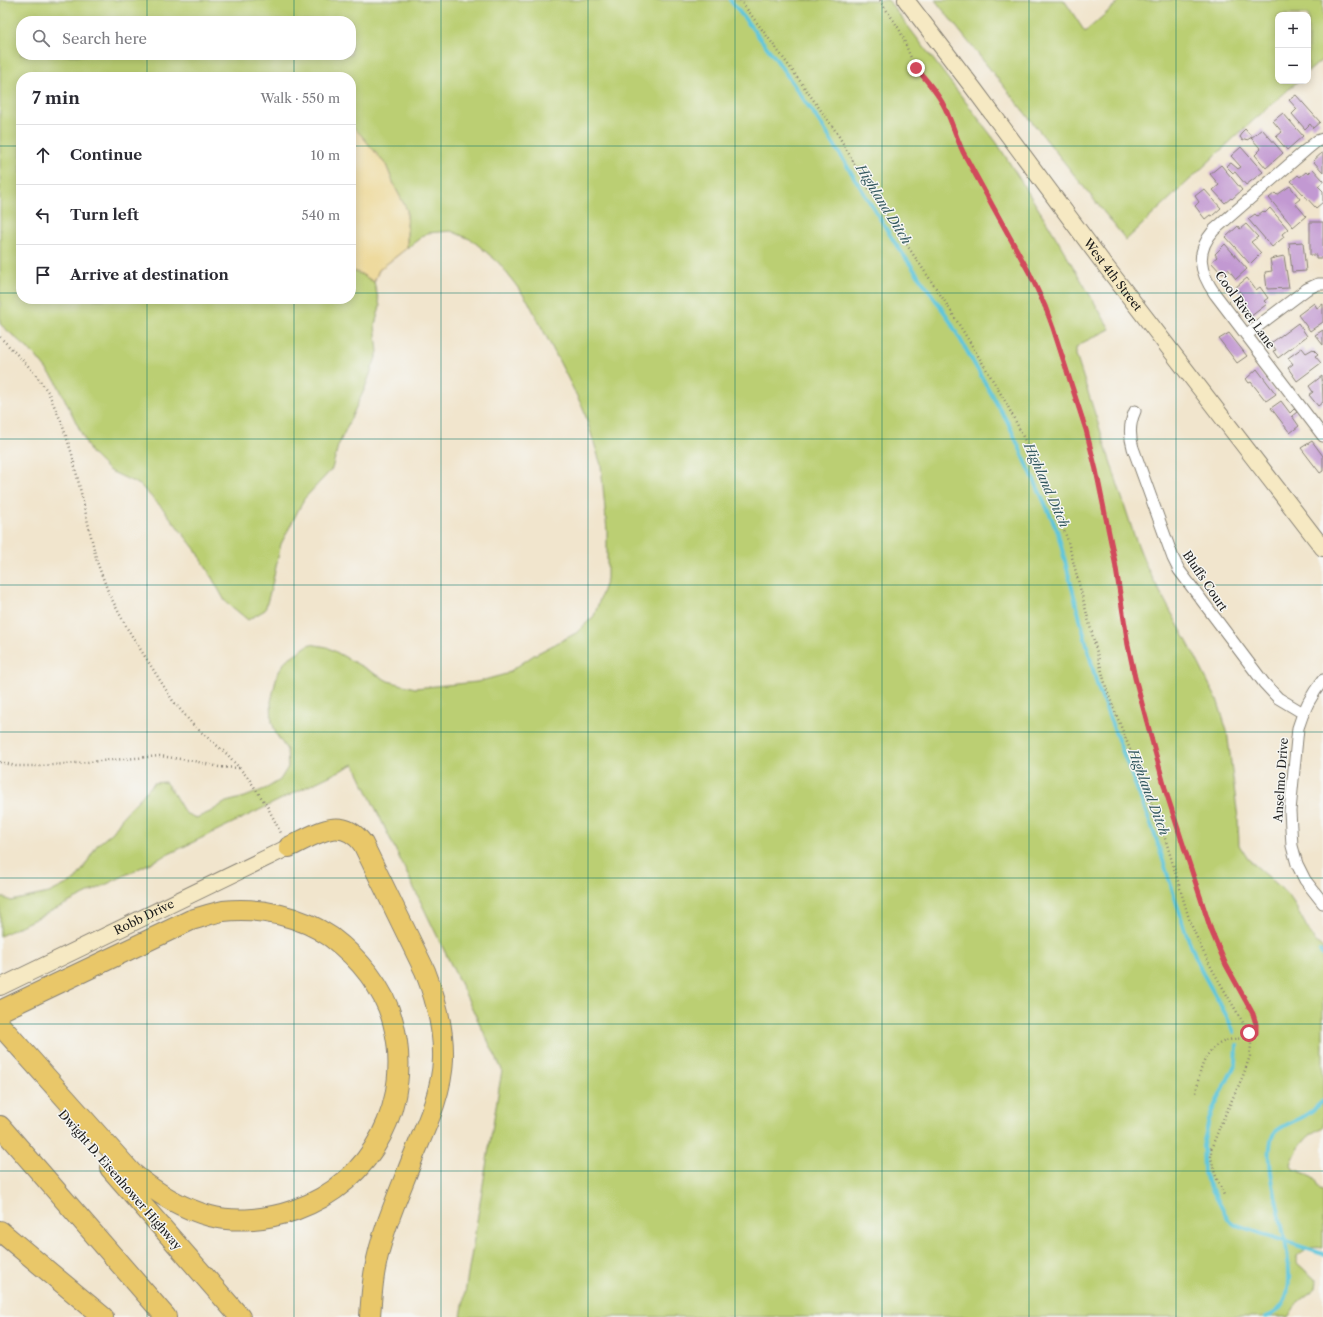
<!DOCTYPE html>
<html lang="en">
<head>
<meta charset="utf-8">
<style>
  body { margin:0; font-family:"Libre Caslon Text",serif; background:#f7f7f7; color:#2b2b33 }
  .controls { position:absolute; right:12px; top:12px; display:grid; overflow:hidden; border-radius:8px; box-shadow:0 2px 10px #0003 }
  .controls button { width:36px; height:36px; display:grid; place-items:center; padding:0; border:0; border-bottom:1px solid #e1e1e2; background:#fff; color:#2b2b33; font:20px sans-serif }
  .stop { position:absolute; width:12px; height:12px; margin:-9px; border:3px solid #d1495b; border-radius:50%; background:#fff }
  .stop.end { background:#d1495b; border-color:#fff; box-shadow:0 1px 4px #0008 }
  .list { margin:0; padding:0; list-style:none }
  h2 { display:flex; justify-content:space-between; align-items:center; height:52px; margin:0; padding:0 16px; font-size:17px }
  h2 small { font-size:13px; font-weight:400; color:#7c7c81 }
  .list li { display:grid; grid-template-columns:26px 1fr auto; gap:12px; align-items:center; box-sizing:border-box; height:60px; padding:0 16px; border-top:1px solid #e1e1e2 }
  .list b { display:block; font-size:15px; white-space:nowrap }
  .list em { font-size:13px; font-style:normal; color:#7c7c81 }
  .icon { flex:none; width:22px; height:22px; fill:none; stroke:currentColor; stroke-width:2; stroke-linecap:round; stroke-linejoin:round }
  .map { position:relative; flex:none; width:1323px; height:1317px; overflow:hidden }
  .search { position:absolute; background:#fff; box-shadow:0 2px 10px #0003; left:16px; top:16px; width:340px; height:44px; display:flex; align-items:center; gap:10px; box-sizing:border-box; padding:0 14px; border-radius:16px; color:#7c7c81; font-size:15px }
  .panel { position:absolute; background:#fff; box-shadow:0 2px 10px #0003; left:16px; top:72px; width:340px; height:232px; border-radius:16px }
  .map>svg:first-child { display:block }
  .green { fill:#bbcf73; stroke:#6c7648; fill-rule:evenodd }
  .sand { fill:#eeda9e; stroke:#857b5d }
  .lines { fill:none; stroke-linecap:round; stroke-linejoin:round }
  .stream { stroke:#5ec6db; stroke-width:4 }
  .building { fill:#c299d2 }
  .street-casing { stroke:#868074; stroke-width:13 }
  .secondary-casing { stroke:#868074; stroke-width:18 }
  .highway-casing { stroke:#868074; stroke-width:22 }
  .path { stroke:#868074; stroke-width:2.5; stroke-dasharray:1 3; stroke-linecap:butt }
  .street { stroke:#fff; stroke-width:11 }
  .secondary { stroke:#f6e9c3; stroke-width:16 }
  .highway { stroke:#e9c769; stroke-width:20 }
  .route { stroke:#d1495b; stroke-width:5 }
  .grid { fill:none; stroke:#0f766e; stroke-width:1; stroke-opacity:0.55 }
  .labels { text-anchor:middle; stroke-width:3; stroke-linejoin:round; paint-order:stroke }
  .street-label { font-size:12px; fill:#1c1c1c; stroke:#f6f6f2 }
  .water-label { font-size:13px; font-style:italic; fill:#33585f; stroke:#f6f6f2 }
</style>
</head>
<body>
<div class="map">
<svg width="1323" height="1317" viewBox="0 0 1323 1317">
  <rect width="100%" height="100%" fill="#f6f6f2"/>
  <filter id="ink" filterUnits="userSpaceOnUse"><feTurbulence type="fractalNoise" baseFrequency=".025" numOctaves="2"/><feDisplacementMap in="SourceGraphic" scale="8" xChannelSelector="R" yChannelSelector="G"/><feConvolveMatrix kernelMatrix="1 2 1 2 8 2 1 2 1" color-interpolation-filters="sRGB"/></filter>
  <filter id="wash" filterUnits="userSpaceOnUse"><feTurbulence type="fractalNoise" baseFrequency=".012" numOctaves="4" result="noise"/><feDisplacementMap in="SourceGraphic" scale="16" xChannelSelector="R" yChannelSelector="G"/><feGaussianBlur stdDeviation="0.9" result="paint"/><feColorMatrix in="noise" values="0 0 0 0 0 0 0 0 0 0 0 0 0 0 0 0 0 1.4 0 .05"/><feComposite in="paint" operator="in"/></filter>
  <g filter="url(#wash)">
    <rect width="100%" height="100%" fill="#f1e5cd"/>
    <path class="green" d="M0 0H888L997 143 1048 224 1110 329 1080 344 1076 348V355L1134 535 1147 568 1195 656 1218 702 1227 731 1238 818 1239 845 1248 859 1279 886 1292 900 1314 940 1323 948V1127C1307 1134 1297 1148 1291 1164L1293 1169 1307 1174 1314 1179 1320 1189 1323 1190V1248C1313 1246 1304 1249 1297 1256V1263L1317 1281 1316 1288 1298 1302 1288 1317H461L502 1070 354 764 0 936V896L11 901 49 893 75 880 83 869 97 845 113 832 123 816 154 783 165 782 172 791 185 813 196 818 210 812 226 802 245 797 267 788 280 780 288 767 287 750 276 734 272 722 271 702 277 675 286 660 310 644 327 647 388 681 415 688 477 682 506 674 534 655 576 633 594 616 607 579V531L601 465 583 408 558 359 528 301 499 263 472 240 451 231 427 233 407 248V210L395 187 386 165 361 135 351 125V77H21V299H351V270L361 274 374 282 380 306 375 325 378 352 365 388 338 446 332 469 304 499 281 544 272 585 265 610 248 620 225 601 198 553 165 511 140 485 108 470 91 453 56 381 34 354 0 324ZM21 21H351V55H21Z
      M935 0H1064L1085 32 1121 0H1323V59L1308 72V15H1278V81H1298L1236 136 1126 240Z"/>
    <path class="sand" d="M351 125 361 135 386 165 395 187 407 210V248L379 270 374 282 361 274 351 270Z"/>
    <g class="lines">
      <path class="stream" d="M730 0 773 55 823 127 895 243 947 316 1009 425 1057 530 1098 688 1156 838 1186 933 1201 970 1225 1013 1234 1032
        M1320 951 1323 956
        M1237 1045 1236 1063 1213 1109 1209 1120 1203 1145 1204 1173 1207 1180 1223 1210 1229 1220 1234 1224 1323 1254
        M1266 1317C1323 1299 1254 1176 1273 1135 1277 1127 1298 1120 1306 1115 1312 1111 1318 1106 1323 1101"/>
    </g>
    <g id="blocks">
      <path class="building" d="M1296 95 1320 122 1313 128 1310 124 1305 129 1292 114 1297 109 1289 100Z
        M1283 113 1303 136 1287 150 1276 137 1282 132 1273 121Z
        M1245 129 1252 137 1247 140 1246 139 1243 141 1240 137 1242 134 1241 133Z
        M1262 129 1283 153 1266 168 1255 155 1261 149 1251 138Z
        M1241 147 1263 172 1246 185 1235 172 1233 173 1226 166 1231 163 1238 169 1241 167 1231 156Z
        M1323 152V172L1313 161Z
        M1221 165 1242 190 1232 199 1231 198 1225 203 1213 190 1219 185 1210 174Z
        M1313 169 1323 180V182L1318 186 1323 191V202L1316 208 1291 181 1298 175 1300 177 1306 172 1308 174Z
        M1290 186 1300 199 1295 203 1306 216 1293 227 1269 198 1275 193 1277 195Z
        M1204 189 1221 208 1212 216 1210 215 1205 219 1195 206 1199 202 1195 196Z
        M1270 208 1288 229 1282 234 1284 237 1272 247 1248 219 1255 214 1257 216 1263 211 1265 213Z
        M1310 222H1323V258H1316V255H1310Z
        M1246 224 1258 237 1251 242 1261 253 1250 264 1226 237 1238 226 1240 229Z
        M1303 242 1306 271 1292 272 1289 243Z
        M1225 244 1247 269 1236 279 1228 269 1222 274 1211 262 1217 257 1215 254Z
        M1284 256 1289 288 1267 289 1265 272 1272 271 1270 259Z
        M1247 278 1256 290 1260 287 1268 298 1264 301 1267 304 1250 317 1236 299 1242 295 1236 287Z
        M1314 303 1317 308 1323 304V322L1310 331 1298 315Z
        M1298 323 1307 336 1278 358 1273 351 1276 350 1271 343Z
        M1323 330V345L1315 335Z
        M1229 333 1247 356 1237 363 1219 339Z
        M1302 348 1306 353 1313 349 1318 354 1315 356 1321 363 1297 381 1288 368 1293 364 1288 358Z
        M1257 369 1276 394 1266 401 1251 382 1249 383 1246 379Z
        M1322 376 1323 402 1318 406 1309 395 1313 392 1309 386Z
        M1281 401 1290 413 1294 409 1297 412 1292 416 1299 426 1290 433 1271 408Z
        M1312 441 1323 456V471L1320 473 1301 448Z"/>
    </g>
  </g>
  <g filter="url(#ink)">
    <use href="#blocks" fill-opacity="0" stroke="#868074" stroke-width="1"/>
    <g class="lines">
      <defs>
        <path id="street" d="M1323 139 1317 141 1306 150 1214 230C1195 252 1199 271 1215 294L1323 436
          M1246 335 1307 289 1318 284H1323
          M1135 411C1129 424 1129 435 1133 448L1173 558 1179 570 1264 683 1278 698 1303 713
          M1323 680C1311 695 1303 711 1298 728L1290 811 1292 846 1297 864 1305 880 1323 903"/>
        <g id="secondary">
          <path id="s1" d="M906 0 974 89 1101 260 1323 548"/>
          <path id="s2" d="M0 987 289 847"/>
        </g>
        <path id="highway" d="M289 847C315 835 341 814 363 844L425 971C436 999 444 1028 443 1059 442 1093 426 1126 413 1157 399 1194 382 1230 375 1269 372 1285 371 1301 370 1317
          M0 1011 191 920C202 917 212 913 223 911 260 907 301 916 331 937 359 958 384 988 393 1022 414 1101 373 1183 295 1210 269 1219 237 1223 210 1216 180 1208 155 1192 132 1173L0 1025
          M0 1126 166 1317
          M110 1168 240 1317
          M0 1231 103 1317"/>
      </defs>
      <use href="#street" class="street-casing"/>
      <use href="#secondary" class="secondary-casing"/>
      <use href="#highway" class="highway-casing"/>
      <path class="path" d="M740 0 787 63 837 133 869 189 944 300 985 367 1005 401 1019 428 1050 496 1067 538 1107 691 1166 841 1190 922 1201 947 1212 969 1249 1033 1251 1044 1250 1056 1243 1076 1220 1126 1211 1149V1158L1215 1174 1224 1195
        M880 0C886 10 893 19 899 29 906 41 908 56 917 68 926 82 938 93 945 108 952 123 956 137 963 152L1030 274 1053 328 1086 430 1096 471 1115 562 1128 645 1144 713 1166 792 1211 930 1226 965 1253 1014 1256 1024V1033L1250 1039C1210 1035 1201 1059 1196 1093
        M0 337 33 371 48 392 61 421 72 454 97 562 109 594 127 628 173 701 194 726 227 754 249 779 267 806 282 835
        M0 762 16 766H41L160 756 194 761 219 767 239 768"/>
      <use href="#street" class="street"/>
      <use href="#secondary" class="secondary"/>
      <use href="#highway" class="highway"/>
    </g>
  </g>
  <g class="lines" filter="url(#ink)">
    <path class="route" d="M916 68C927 81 938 93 945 108 952 122 956 137 963 152L1030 274 1045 306 1053 328 1086 430 1096 470 1115 562 1128 645 1135 678 1166 792 1211 930 1226 965 1253 1014 1256 1024V1033L1250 1039 1249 1033"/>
  </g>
  <path class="grid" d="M147 0V21M294 0V21M441 0V1317M588 0V1317M735 0V1317M882 0V1317M1029 0V1317M1176 0V1317M147 55V77M294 55V77M0 146H21M351 146H1323M0 293H21M351 293H1323M147 299V1317M294 299V1317M0 439H1323M0 585H1323M0 732H1323M0 878H1323M0 1024H1323M0 1171H1323"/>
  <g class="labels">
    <g class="street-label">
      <text dy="4" stroke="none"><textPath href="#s1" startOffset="344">West 4th Street</textPath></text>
      <text transform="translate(1245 310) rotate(54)" y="4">Cool River Lane</text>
      <text transform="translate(1205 581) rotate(56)" y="4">Bluffs Court</text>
      <text transform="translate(1281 780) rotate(-86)" y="4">Anselmo Drive</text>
      <text dy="4" stroke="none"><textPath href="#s2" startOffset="160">Robb Drive</textPath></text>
      <text transform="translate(120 1180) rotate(49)" y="4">Dwight D. Eisenhower Highway</text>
    </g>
    <g class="water-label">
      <text transform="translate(884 204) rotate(58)" y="5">Highland Ditch</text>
      <text transform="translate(1047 485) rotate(66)" y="5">Highland Ditch</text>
      <text transform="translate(1149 792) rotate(69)" y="5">Highland Ditch</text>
    </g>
  </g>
</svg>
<div class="controls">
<button>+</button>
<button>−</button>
</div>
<div class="stop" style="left:1249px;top:1033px"></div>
<div class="stop end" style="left:916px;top:68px"></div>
<div class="search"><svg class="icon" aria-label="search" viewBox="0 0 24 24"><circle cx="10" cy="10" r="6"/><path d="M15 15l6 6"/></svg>Search here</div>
<section class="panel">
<h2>7 min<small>Walk · 550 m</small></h2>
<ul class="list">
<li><svg class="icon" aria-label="ahead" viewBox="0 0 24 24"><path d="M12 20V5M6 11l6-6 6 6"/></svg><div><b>Continue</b></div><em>10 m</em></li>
<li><svg class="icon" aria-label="left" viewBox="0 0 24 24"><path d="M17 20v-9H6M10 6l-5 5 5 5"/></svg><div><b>Turn left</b></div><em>540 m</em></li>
<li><svg class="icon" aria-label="arrive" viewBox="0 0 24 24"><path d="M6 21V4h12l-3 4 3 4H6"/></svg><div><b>Arrive at destination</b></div></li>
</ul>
</section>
</div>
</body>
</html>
